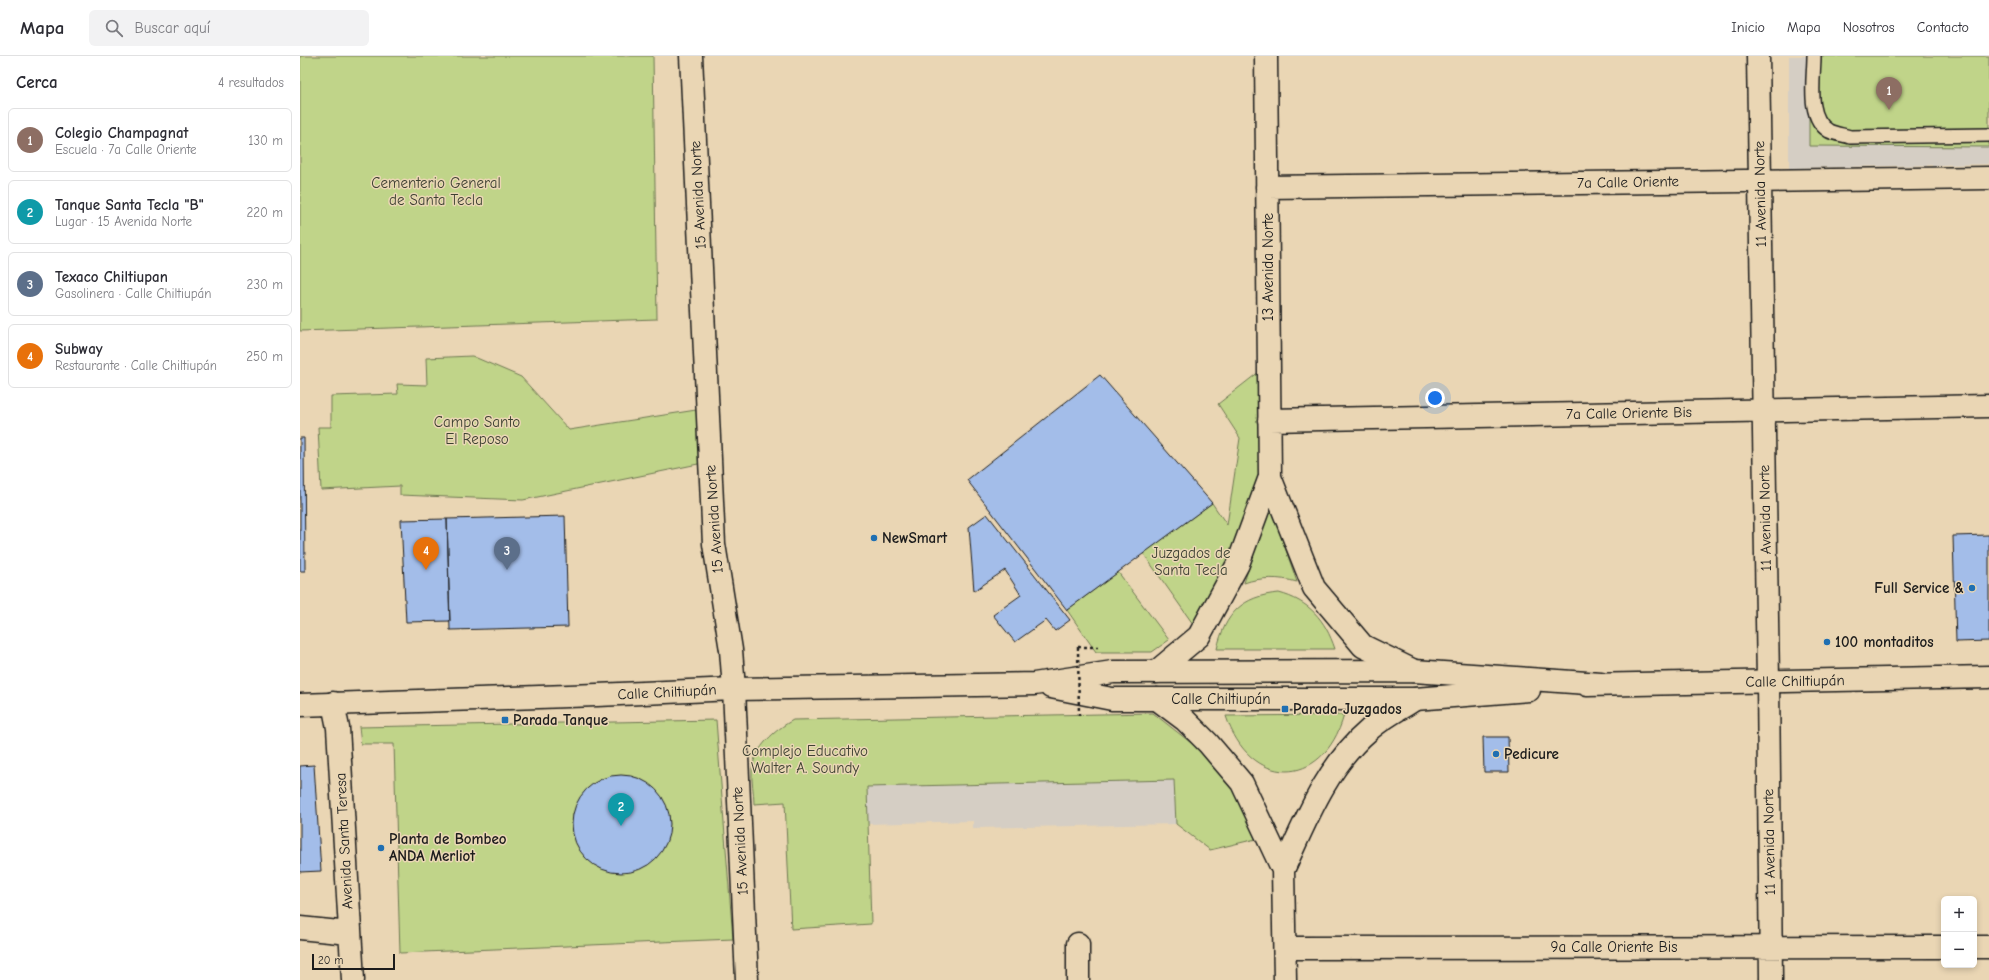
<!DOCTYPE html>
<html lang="es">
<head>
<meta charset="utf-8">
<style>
  body { margin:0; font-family:"Comic Neue",sans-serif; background:#f2f2f3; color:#2b2b33 }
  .controls { position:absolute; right:12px; bottom:12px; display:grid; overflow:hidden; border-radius:6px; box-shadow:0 2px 6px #0003 }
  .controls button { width:36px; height:36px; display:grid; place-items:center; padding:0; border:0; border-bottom:1px solid #e1e1e2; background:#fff; color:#2b2b33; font:20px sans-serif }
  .scale { position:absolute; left:12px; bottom:10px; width:83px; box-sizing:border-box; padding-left:4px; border:2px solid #1c1c1c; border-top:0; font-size:11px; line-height:14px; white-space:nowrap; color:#1c1c1c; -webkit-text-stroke:3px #ead6b4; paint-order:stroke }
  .you { position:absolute; left:1135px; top:342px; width:14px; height:14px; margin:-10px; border:3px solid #fff; border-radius:50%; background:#1a73e8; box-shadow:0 0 0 6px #1a73e833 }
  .badge { display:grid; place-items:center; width:26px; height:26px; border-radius:50%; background:#db2777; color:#fff; font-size:13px; font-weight:700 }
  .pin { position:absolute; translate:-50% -33px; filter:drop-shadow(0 1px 2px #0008) }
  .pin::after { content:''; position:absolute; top:21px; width:14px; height:12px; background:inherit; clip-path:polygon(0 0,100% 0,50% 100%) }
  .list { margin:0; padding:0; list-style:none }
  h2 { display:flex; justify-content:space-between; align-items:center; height:52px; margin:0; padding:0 16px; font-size:17px }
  h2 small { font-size:13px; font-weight:400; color:#7c7c81 }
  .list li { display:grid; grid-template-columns:26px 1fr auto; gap:12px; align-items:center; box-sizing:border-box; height:64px; margin:0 8px 8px; padding:0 8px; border:1px solid #e1e1e2; border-radius:6px }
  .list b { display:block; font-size:15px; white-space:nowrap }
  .list p { margin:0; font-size:13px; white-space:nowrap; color:#7c7c81 }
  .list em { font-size:13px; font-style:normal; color:#7c7c81 }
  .icon { flex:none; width:22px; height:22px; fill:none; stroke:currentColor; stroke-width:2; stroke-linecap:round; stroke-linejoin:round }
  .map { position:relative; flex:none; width:1689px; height:924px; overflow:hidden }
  header { display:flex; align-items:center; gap:24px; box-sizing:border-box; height:56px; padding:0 20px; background:#fff; border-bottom:1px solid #e1e1e2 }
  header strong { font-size:19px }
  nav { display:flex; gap:22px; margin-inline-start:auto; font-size:14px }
  .search { width:280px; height:36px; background:#f2f2f3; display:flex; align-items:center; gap:10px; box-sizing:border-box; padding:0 14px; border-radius:6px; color:#7c7c81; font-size:15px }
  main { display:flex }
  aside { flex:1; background:#fff }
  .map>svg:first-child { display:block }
  .built { fill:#d5cec4 }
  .green { fill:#c0d489; stroke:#6e7852 }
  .building { fill:#a3bde9; stroke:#1c1c1c }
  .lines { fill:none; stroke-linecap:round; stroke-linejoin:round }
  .service-casing { stroke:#1c1c1c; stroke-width:16 }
  .minor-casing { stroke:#1c1c1c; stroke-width:25 }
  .secondary-casing { stroke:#1c1c1c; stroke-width:25 }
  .path { stroke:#1c1c1c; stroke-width:2.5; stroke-dasharray:3 3; stroke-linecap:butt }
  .service { stroke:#ead6b4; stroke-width:13 }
  .minor { stroke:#ead6b4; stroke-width:22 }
  .secondary { stroke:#ead6b4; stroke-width:22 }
  .path-bridge { stroke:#1c1c1c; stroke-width:2.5; stroke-dasharray:3 3; stroke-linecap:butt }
  .poi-dot { fill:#1f6fb2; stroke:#ead6b4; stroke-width:1.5 }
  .labels { text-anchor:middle; stroke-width:3; stroke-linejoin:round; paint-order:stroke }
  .street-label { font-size:15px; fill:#1c1c1c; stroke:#ead6b4 }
  .park-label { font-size:15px; fill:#3d4132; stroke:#ead6b4 }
  .poi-label { font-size:15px; font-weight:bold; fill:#1c1c1c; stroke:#ead6b4; text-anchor:start }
</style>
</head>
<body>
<header>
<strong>Mapa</strong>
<div class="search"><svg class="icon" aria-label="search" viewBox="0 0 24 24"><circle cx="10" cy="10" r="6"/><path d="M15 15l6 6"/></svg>Buscar aquí</div>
<nav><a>Inicio</a><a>Mapa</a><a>Nosotros</a><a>Contacto</a></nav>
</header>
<main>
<aside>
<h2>Cerca<small>4 resultados</small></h2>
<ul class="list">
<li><span class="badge" style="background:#8d6e63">1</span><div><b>Colegio Champagnat</b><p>Escuela · 7a Calle Oriente</p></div><em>130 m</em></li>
<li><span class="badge" style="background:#0f9aa8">2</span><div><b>Tanque Santa Tecla &quot;B&quot;</b><p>Lugar · 15 Avenida Norte</p></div><em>220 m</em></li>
<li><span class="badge" style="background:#5c6f8a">3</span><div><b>Texaco Chiltiupan</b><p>Gasolinera · Calle Chiltiupán</p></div><em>230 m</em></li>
<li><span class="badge" style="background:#e8710a">4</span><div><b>Subway</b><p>Restaurante · Calle Chiltiupán</p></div><em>250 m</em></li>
</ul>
</aside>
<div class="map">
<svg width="1689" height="924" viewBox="0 0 1689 924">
  <rect width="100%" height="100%" fill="#ead6b4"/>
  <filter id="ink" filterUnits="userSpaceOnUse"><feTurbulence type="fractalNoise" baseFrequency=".025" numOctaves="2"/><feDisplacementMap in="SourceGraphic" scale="8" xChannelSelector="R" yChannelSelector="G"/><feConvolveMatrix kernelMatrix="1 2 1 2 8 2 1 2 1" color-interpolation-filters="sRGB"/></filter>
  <g filter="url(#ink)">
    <path class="built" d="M1489 0H1689V108L1489 112Z
      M875 724 876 768 673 772V765L568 768 567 731Z"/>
    <path class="green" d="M0 0H353L357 263 0 275Z
      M1509 0H1689V91L1509 90Z
      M172 300 221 321 269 374 396 354 403 407 223 444 100 439V430L21 434 18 371H31V340L98 338 97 328 127 329 126 302Z
      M964 312 963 422 932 506 893 568 843 497 912 447 927 469 940 382 918 348Z
      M969 445 997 526C979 521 961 521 944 527Z
      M818 516 869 584 852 596H796L767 554Z
      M979 537C1009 545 1025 563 1035 593H917C925 558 942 540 979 537Z
      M853 657 895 690 935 735 956 783 910 794 876 768 874 724 567 731 571 868 491 873 485 746 454 748C454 737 451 724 452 713 455 691 475 674 493 664Z
      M1044 659C1023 735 949 732 926 660Z
      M416 664 433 883 100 897 94 688H61L59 671Z"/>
    <path class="building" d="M800 319 912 447 767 554 667 424Z
      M0 382H4L5 515H0Z
      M687 458 770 564 755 575 746 564 715 586 693 559 721 539 705 514 674 535 669 471Z
      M265 460 268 571 150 574 147 463Z
      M147 463 150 565 106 566 101 464Z
      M1689 479V585L1656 586 1653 480Z
      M1183 681H1208L1209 716H1184Z
      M14 709 21 815 0 816V710Z
      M272 768a49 49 0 1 1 98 0a49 49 0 1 1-98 0Z"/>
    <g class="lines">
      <defs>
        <path id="service" d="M1514 0C1514 23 1506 62 1529 75 1535 78 1544 79 1550 81L1689 79"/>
        <path id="minor" d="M391 0 414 488 431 594 434 633 447 924
          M1458 0 1468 625 1471 924
          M967 131 1689 122
          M969 364 1689 350
          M970 421 1014 532 1063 590 1114 615
          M856 616 899 580 938 508 970 421 966 0
          M857 643 885 664 908 687 942 727 983 814 985 924
          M33 647 38 672 53 924
          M983 814C1006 764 1026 711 1069 674 1082 662 1100 653 1115 643
          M0 872 49 877
          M778 888V924
          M1674 891H1689
          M985 892 1644 891"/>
        <path id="secondary" d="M1287 629 1689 621
          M751 631 812 643H1115L1229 634
          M0 649 297 639 434 633 734 628 813 616 1114 615 1301 628"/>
      </defs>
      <use href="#service" class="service-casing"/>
      <use href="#minor" class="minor-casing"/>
      <use href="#secondary" class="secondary-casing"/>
      <path class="path" d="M778 591H798"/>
      <use href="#service" class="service"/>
      <use href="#minor" class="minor"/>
      <use href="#secondary" class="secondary"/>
      <path class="path-bridge" d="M778 591 779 661"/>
    </g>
  </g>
  <g class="poi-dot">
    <circle cx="574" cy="482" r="4"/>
    <circle cx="1672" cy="532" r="4"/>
    <circle cx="1527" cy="586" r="4"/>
    <rect x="981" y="649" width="8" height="8" rx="2"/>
    <rect x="201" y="660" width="8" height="8" rx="2"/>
    <circle cx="1196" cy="698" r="4"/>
    <circle cx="81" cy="792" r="4"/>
  </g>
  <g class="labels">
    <g class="street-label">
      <text transform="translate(1328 126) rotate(-1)" y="5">7a Calle Oriente</text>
      <text transform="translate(1460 138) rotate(-91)" y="5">11 Avenida Norte</text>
      <text transform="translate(398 139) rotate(-93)" y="5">15 Avenida Norte</text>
      <text transform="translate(968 211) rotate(-90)" y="5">13 Avenida Norte</text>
      <text transform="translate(1329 357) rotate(-1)" y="5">7a Calle Oriente Bis</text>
      <text transform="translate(1465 462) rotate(-91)" y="5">11 Avenida Norte</text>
      <text transform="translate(414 463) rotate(-94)" y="5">15 Avenida Norte</text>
      <text transform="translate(1495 625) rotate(-1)" y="5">Calle Chiltiupán</text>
      <text transform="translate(367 636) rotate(-3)" y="5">Calle Chiltiupán</text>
      <text x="921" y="648">Calle Chiltiupán</text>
      <text transform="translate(44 785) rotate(-93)" y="5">Avenida Santa Teresa</text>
      <text transform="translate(440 785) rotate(-93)" y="5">15 Avenida Norte</text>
      <text transform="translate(1469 786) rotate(-91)" y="5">11 Avenida Norte</text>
      <text x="1314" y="896">9a Calle Oriente Bis</text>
    </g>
    <g class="park-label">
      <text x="136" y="132">Cementerio General<tspan x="136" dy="17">de Santa Tecla</tspan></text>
      <text x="177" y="371">Campo Santo<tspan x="177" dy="17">El Reposo</tspan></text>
      <text x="891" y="502">Juzgados de<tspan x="891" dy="17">Santa Tecla</tspan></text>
      <text x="505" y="700">Complejo Educativo<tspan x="505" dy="17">Walter A. Soundy</tspan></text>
    </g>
    <g class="poi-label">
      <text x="582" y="487">NewSmart</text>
      <text x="1664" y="537" text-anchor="end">Full Service &amp;</text>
      <text x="1535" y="591">100 montaditos</text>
      <text x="993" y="658">Parada Juzgados</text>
      <text x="213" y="669">Parada Tanque</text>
      <text x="1204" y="703">Pedicure</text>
      <text x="89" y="788">Planta de Bombeo<tspan x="89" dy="17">ANDA Merliot</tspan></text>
    </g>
  </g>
</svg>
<div class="controls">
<button>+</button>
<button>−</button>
</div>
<div class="scale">20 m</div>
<div class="you"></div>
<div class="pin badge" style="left:1589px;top:54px;background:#8d6e63">1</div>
<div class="pin badge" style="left:321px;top:770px;background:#0f9aa8">2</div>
<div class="pin badge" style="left:207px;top:514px;background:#5c6f8a">3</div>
<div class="pin badge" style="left:126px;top:514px;background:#e8710a">4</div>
</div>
</main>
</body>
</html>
